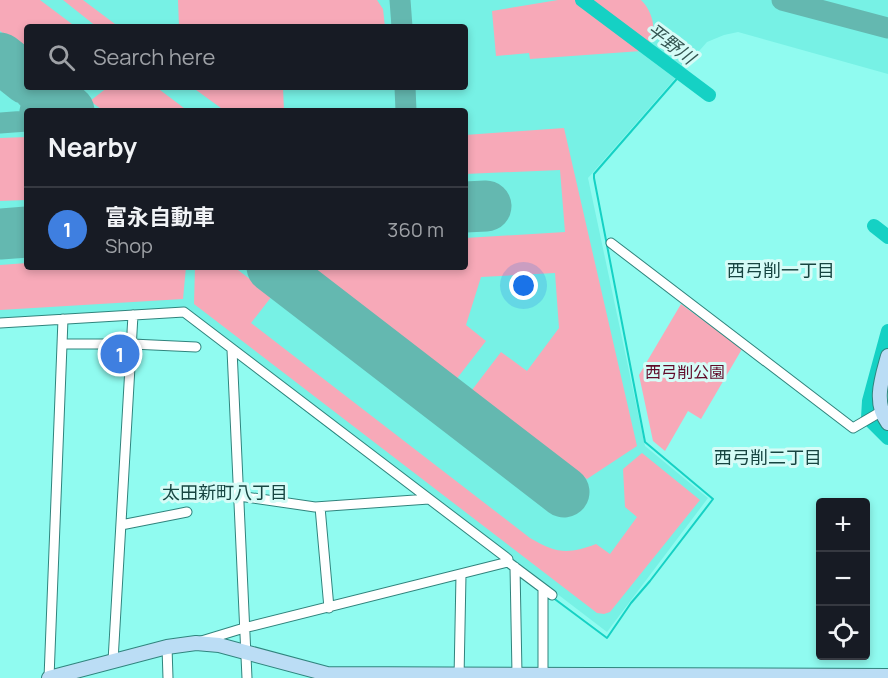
<!DOCTYPE html>
<html lang="en">
<head>
<meta charset="utf-8">
<style>
  body { margin:0; font-family:Manrope,"Noto Sans JP",sans-serif; background:#20242c; color:#f1f3f6 }
  .controls { position:absolute; right:18px; bottom:18px; display:grid; overflow:hidden; border-radius:6px; box-shadow:0 3px 9px #0003 }
  .controls button { width:54px; height:54px; display:grid; place-items:center; padding:0; border:0; border-bottom:2px solid #363941; background:#171b24; color:#f1f3f6; font:30px sans-serif }
  .you { position:absolute; left:524px; top:286px; width:21px; height:21px; margin:-15px; border:4px solid #fff; border-radius:50%; background:#1a73e8; box-shadow:0 0 0 9px #1a73e833 }
  .badge { display:grid; place-items:center; width:39px; height:39px; border-radius:50%; background:#2563eb; color:#fff; font-size:20px; font-weight:700 }
  .pin { position:absolute; translate:-50% -50%; border:3px solid #fff; box-shadow:0 2px 6px #0006 }
  .list { margin:0; padding:0; list-style:none }
  h2 { display:flex; justify-content:space-between; align-items:center; height:78px; margin:0; padding:0 24px; font-size:26px }
  h2 small { font-size:20px; font-weight:400; color:#9ea1a6 }
  .list li { display:grid; grid-template-columns:39px 1fr auto; gap:18px; align-items:center; box-sizing:border-box; height:84px; padding:0 24px; border-top:2px solid #363941 }
  .list b { display:block; font-size:22px; white-space:nowrap }
  .list p { margin:0; font-size:20px; white-space:nowrap; color:#9ea1a6 }
  .list em { font-size:20px; font-style:normal; color:#9ea1a6 }
  .icon { flex:none; width:33px; height:33px; fill:none; stroke:currentColor; stroke-width:2; stroke-linecap:round; stroke-linejoin:round }
  .map { position:relative; flex:none; width:888px; height:678px; overflow:hidden }
  .search { position:absolute; background:#171b24; box-shadow:0 3px 9px #0003; left:24px; top:24px; width:444px; height:66px; display:flex; align-items:center; gap:15px; box-sizing:border-box; padding:0 21px; border-radius:6px; color:#9ea1a6; font-size:22px }
  .panel { position:absolute; background:#171b24; box-shadow:0 3px 9px #0003; left:24px; top:108px; width:444px; height:162px; border-radius:6px }
  .map>svg:first-child { display:block }
  .built { fill:#77f1e5; fill-rule:evenodd }
  .green { fill:#f7a9b8 }
  .lines { fill:none; stroke-linecap:round; stroke-linejoin:round }
  .stream { stroke:#15d1c4; stroke-width:2 }
  .river { stroke:#15d1c4; stroke-width:14 }
  .taxiway { stroke:#64b8b0; stroke-width:21 }
  .runway { stroke:#64b8b0; stroke-width:51 }
  .street-casing { stroke:#30847d; stroke-width:11 }
  .secondary-casing { stroke:#30847d; stroke-width:16 }
  .street { stroke:#fff; stroke-width:9 }
  .secondary { stroke:#bbddf5; stroke-width:14 }
  .labels { text-anchor:middle; stroke-width:6; stroke-linejoin:round; paint-order:stroke }
  .park-label { font-size:16px; fill:#610b2a; stroke:#d5fcf7 }
  .water-label { font-size:18px; font-style:italic; fill:#345551; stroke:#d5fcf7 }
  .neighbourhood-label { font-size:18px; fill:#174541; stroke:#d5fcf7 }
</style>
</head>
<body>
<div class="map">
<svg width="888" height="678" viewBox="0 0 888 678">
  <rect width="100%" height="100%" fill="#90fbf0"/>
  <path class="built" d="M0 0H888V74L738 32 724 35 707 42 588 178 645 446 708 498 607 632 186 310 0 321ZM27 27H465V87H27ZM27 111H465V267H27Z"/>
  <path class="green" d="M0 0H40L76 27H27V51L0 31Z
    M63 0H83L119 27H97Z
    M178 0H377L383 9 385 27H179Z
    M558 0H641C654 12 661 41 641 51L530 59 529 53 496 56 492 11Z
    M108 87H156L188 111H104L90 101Z
    M192 87H283L284 111H225Z
    M564 128 637 446 587 479 472 390 501 352 527 371 559 328 555 273 481 277 466 325 486 341 455 381 311 267H465V238L565 232 560 170 465 174V135Z
    M27 137V200L0 201V138Z
    M27 263V267H186L183 299 0 310V265Z
    M195 267H234L272 296 251 323 530 538C556 553 567 555 596 544L610 554 637 517 625 507 623 469 642 453 700 500 610 612 604 614 597 613 194 304Z
    M681 304 742 349 701 419 688 411 665 451 653 441 639 375Z"/>
  <g class="lines">
    <path class="stream" d="M256 372 342 438
      M552 597 607 638 631 603 650 581 713 499 645 442 594 178V174L682 73"/>
    <path class="river" d="M582 0 709 95
      M874 226 888 237
      M888 331 869 401 868 418 888 438"/>
    <path class="taxiway" d="M400 0 402 27
      M782 0 888 28
      M405 87 406 111
      M30 111 33 98 31 87
      M0 123 27 121"/>
    <path class="runway" d="M0 58 27 79
      M38 87 69 111
      M465 207 486 206
      M0 234 27 232
      M272 267 564 492"/>
    <defs>
      <path id="street" d="M611 243 853 428 882 411
        M0 323 184 312 508 559V562L552 595
        M62 344H132L196 347
        M232 350 247 678
        M239 496 315 507 429 499
        M320 507 329 608
        M121 525 187 512
        M515 567 517 674
        M543 589V674
        M198 642 244 628 508 562
        M167 647 168 678
        M113 661 133 315
        M49 678 63 319
        M459 678 461 575"/>
      <path id="secondary" d="M888 356C882 378 873 402 888 423
        M49 678 167 647 196 643 219 645 327 674 888 676"/>
    </defs>
    <use href="#street" class="street-casing"/>
    <use href="#secondary" class="secondary-casing"/>
    <use href="#street" class="street"/>
    <use href="#secondary" class="secondary"/>
  </g>
  <g class="labels">
    <g class="park-label">
      <text x="685" y="378">西弓削公園</text>
    </g>
    <g class="water-label">
      <text transform="translate(671 44) rotate(37)" y="6">平野川</text>
    </g>
    <g class="neighbourhood-label">
      <text x="781" y="277">西弓削一丁目</text>
      <text x="768" y="464">西弓削二丁目</text>
      <text x="225" y="499">太田新町八丁目</text>
    </g>
  </g>
</svg>
<div class="controls">
<button>+</button>
<button>−</button>
<button><svg class="icon" aria-label="locate" viewBox="0 0 24 24"><circle cx="12" cy="12" r="6"/><path d="M12 2v4M12 18v4M2 12h4M18 12h4"/></svg></button>
</div>
<div class="you"></div>
<div class="pin badge" style="left:120px;top:354px;background:#3f7fe0">1</div>
<div class="search"><svg class="icon" aria-label="search" viewBox="0 0 24 24"><circle cx="10" cy="10" r="6"/><path d="M15 15l6 6"/></svg>Search here</div>
<section class="panel">
<h2>Nearby<small></small></h2>
<ul class="list">
<li><span class="badge" style="background:#3f7fe0">1</span><div><b>富永自動車</b><p>Shop</p></div><em>360 m</em></li>
</ul>
</section>
</div>
</body>
</html>
